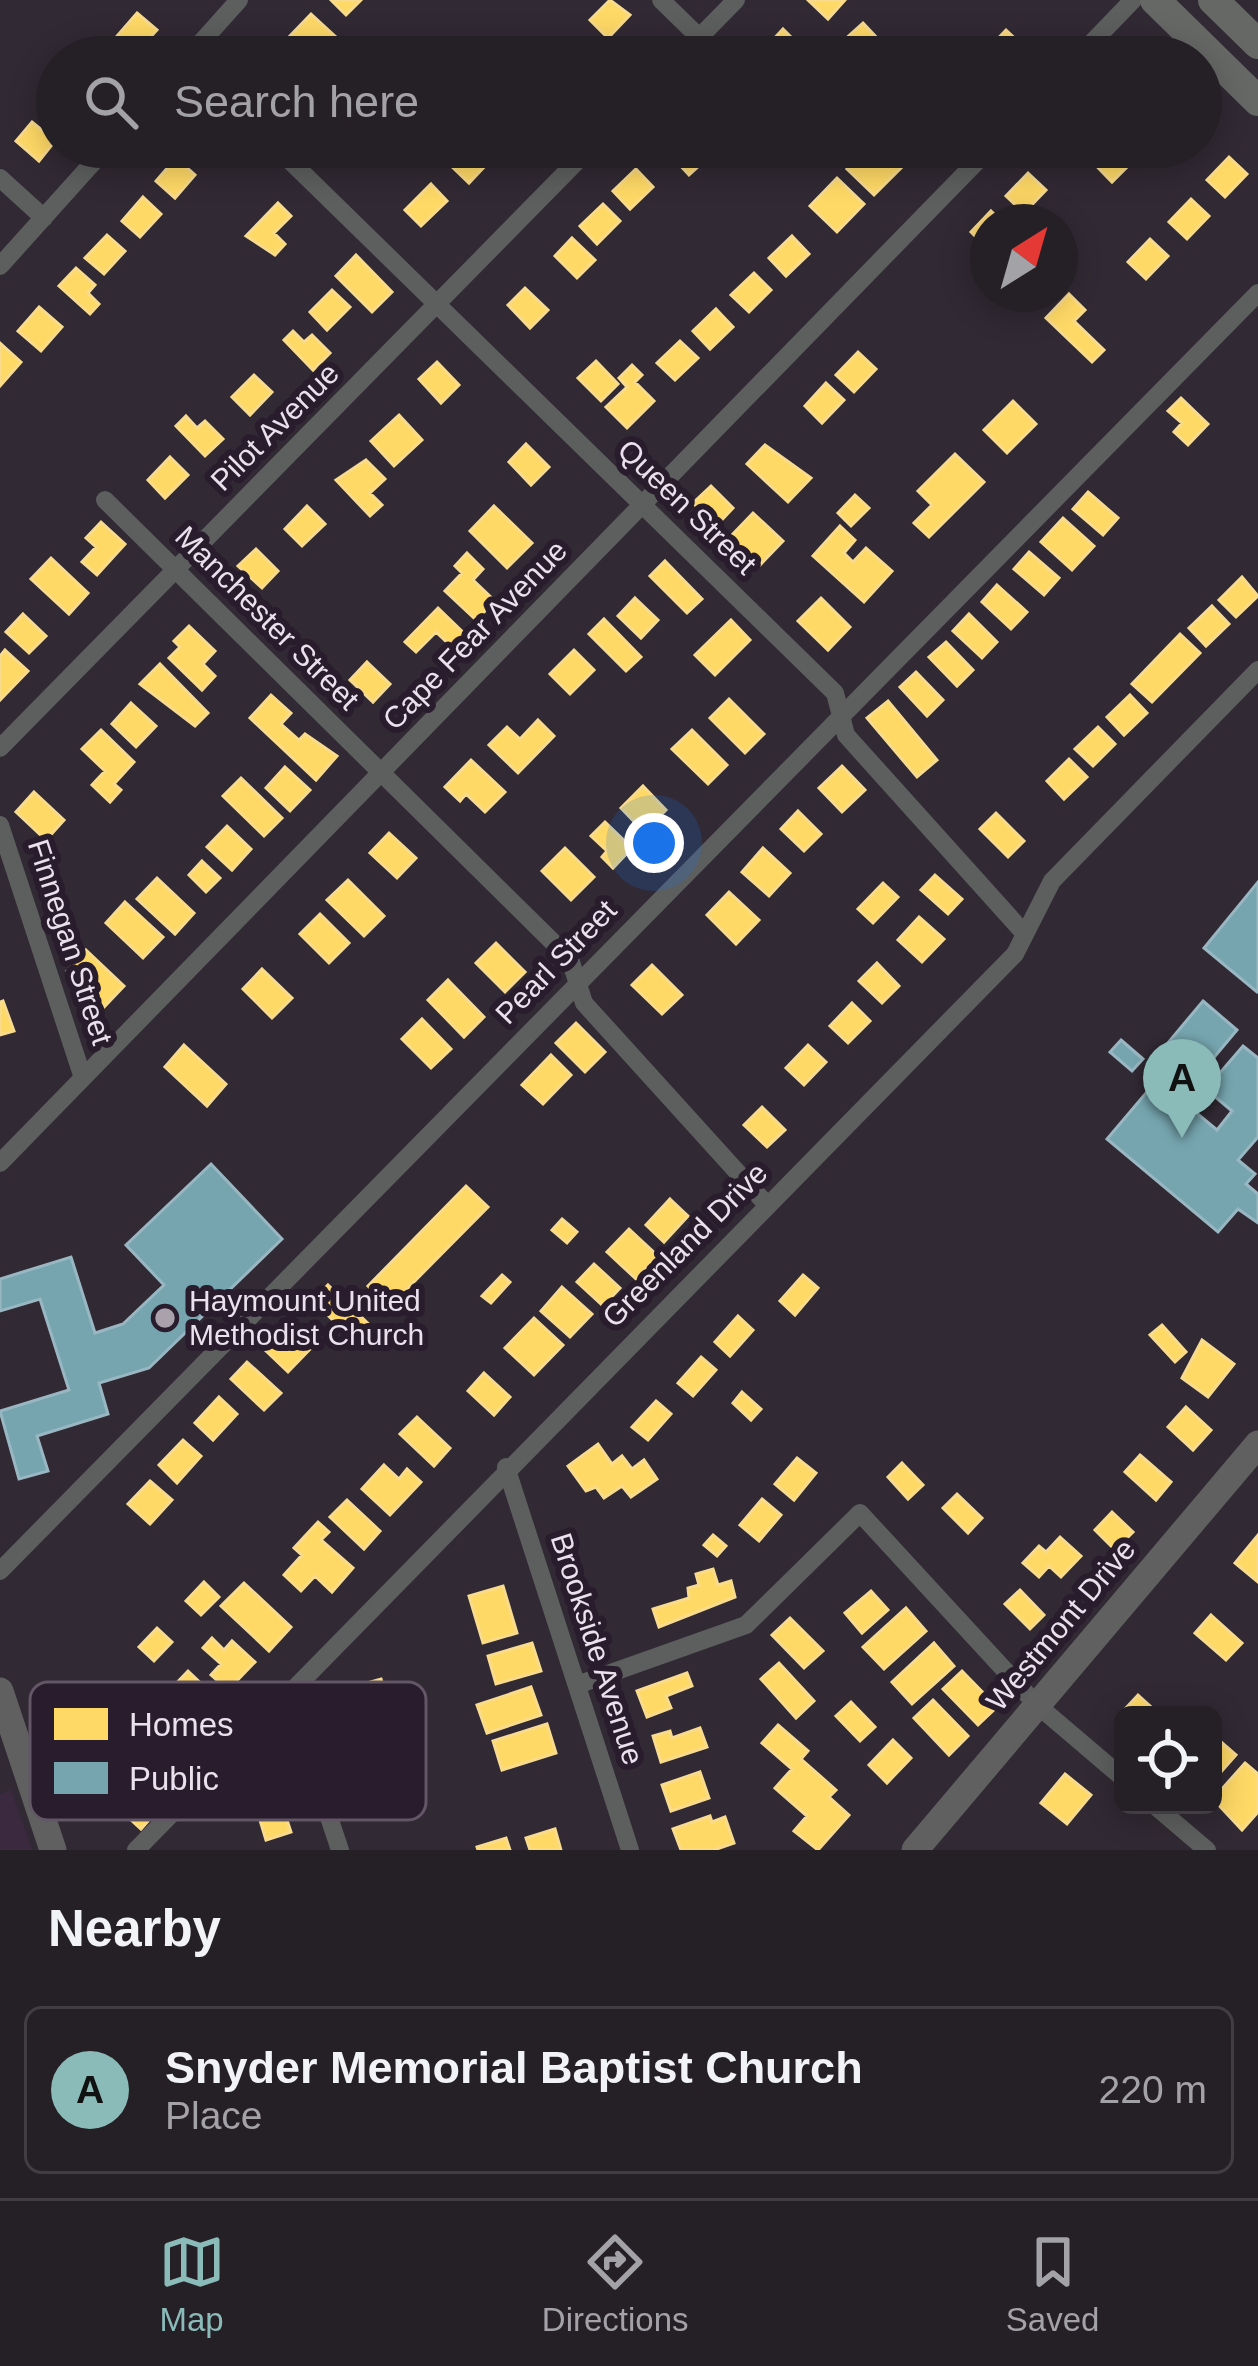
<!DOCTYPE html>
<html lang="en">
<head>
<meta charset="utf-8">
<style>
  body { margin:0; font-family:Helvetica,sans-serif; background:#2d272e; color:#f1f3f6 }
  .controls { position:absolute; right:36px; bottom:36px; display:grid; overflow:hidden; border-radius:18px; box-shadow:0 6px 30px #0003 }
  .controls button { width:108px; height:108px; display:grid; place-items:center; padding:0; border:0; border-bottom:3px solid #423d43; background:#251f26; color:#f1f3f6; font:60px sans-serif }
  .compass { position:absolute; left:970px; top:204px; width:108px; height:108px; border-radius:50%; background:#251f26; box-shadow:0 6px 30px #0003; rotate:37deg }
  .you { position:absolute; left:654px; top:843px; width:42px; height:42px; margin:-30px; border:9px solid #fff; border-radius:50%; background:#1a73e8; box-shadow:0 0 0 18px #1a73e833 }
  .badge { display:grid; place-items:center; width:78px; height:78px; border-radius:50%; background:#8bbbb9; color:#111; font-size:39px; font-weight:700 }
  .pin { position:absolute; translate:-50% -99px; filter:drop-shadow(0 3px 6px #0008) }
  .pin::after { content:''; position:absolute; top:63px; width:42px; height:36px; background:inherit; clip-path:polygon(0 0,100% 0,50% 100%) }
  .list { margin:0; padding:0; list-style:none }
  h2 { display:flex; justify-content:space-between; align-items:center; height:156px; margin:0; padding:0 48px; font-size:51px }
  h2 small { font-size:39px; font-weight:400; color:#a3a2a7 }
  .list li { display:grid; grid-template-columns:78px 1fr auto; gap:36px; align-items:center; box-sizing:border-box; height:168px; margin:0 24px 24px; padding:0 24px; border:3px solid #423d43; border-radius:18px }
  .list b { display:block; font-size:45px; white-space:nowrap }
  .list p { margin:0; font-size:39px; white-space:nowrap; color:#a3a2a7 }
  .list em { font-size:39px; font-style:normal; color:#a3a2a7 }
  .icon { flex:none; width:66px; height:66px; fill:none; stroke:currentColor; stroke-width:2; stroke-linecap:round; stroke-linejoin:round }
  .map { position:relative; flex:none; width:1258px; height:1850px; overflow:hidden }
  .search { position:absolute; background:#251f26; box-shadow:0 6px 30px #0003; left:36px; right:36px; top:36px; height:132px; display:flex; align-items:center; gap:30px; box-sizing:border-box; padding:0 42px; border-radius:66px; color:#a3a2a7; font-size:45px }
  .sheet { height:348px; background:#251f26 }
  nav { display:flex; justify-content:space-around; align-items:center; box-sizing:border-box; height:168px; border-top:3px solid #423d43; background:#251f26; font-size:33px; color:#a3a2a7 }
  nav a { display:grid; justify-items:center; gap:6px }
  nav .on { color:#8bbbb9 }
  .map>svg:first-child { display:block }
  .built { fill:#3b2a3f }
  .homes { fill:#ffd966; stroke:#f9db8e; stroke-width:3 }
  .public { fill:#76a5af; stroke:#99b7c2; stroke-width:3 }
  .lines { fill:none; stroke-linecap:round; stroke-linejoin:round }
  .street { stroke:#5d5e5e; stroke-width:18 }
  .secondary { stroke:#5f605f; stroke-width:27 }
  .primary { stroke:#666866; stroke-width:30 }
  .poi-dot { fill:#a9a1ac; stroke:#291c2d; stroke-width:4.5 }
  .labels { text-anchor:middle; stroke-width:12; stroke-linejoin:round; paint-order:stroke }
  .street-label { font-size:30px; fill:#eae1ed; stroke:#291c2d }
  .poi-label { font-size:30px; fill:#eae1ed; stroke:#291c2d; text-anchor:start }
  .key { fill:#291c2d; stroke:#635767; stroke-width:3 }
  .key-label { font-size:33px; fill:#eae1ed }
</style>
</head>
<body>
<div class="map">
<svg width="1258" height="1850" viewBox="0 0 1258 1850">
  <rect width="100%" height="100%" fill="#312933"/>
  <path class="built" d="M11 1790 32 1850H0V1794Z"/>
  <path class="homes" d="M331 0H361L346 15Z
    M610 0 630 15 608 38 590 20Z
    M808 0H845L828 19Z
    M137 13 157 30 136 53 117 36Z
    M311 14 336 37 317 57H308L288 38Z
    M863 23 880 41 859 57 843 41Z
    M783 29 805 51 799 57H757Z
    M1006 30 1024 47 1014 57H988L984 53Z
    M99 44 114 57H88Z
    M560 44 573 57H547Z
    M57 76V109L41 96Z
    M32 122 55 141 39 161 16 141Z
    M191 147H224L209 165Z
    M388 147H418L421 150 407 165Z
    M460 147H467L486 165 469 183 446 161Z
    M663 147H704L711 155 689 175Z
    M869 147H879L901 168 874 195 847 169Z
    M1078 147H1121L1134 160 1112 182Z
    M1229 157 1247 174 1225 197 1207 180Z
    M176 158 195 175 175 198 156 181Z
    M636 169 653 187 630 209 613 191Z
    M1028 173 1046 190 1024 213 1006 196Z
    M837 178 864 204 837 232 810 206Z
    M431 184 447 201 421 226 405 210Z
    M143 197 161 214 140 237 122 221Z
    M1191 199 1209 216 1187 239 1169 222Z
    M278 203 291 216 274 233 285 244 275 255 246 236Z
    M603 204 620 221 597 244 580 226Z
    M991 211 1002 222H988V249L971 232Z
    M107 235 125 251 104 274 85 258Z
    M792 236 809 254 786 276 769 258Z
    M572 238 595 260 577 278 555 256Z
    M1150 239 1168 256 1146 279 1128 262Z
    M356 255 392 292 372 312 336 276Z
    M76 268 95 285 88 293 99 304 90 314 59 286Z
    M754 273 771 290 749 312 731 295Z
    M525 288 548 310 530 328 508 305Z
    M332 290 350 307 327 330 310 312Z
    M1069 294 1085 310 1074 321 1104 350 1092 362 1046 318Z
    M39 307 62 327 41 351 18 331Z
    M716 309 733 327 710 349 693 331Z
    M293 331 304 342 312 335 330 353 313 370 284 340Z
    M680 341 698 358 675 380 657 363Z
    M0 343 21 362 0 386Z
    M858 352 876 369 854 392 836 375Z
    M596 361 618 384 601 401 578 378Z
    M437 362 459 385 441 403 419 379Z
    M632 365 642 375 635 382 654 401 627 428 606 407 627 387 619 378Z
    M254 375 272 392 250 415 232 397Z
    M826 383 844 400 822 423 805 406Z
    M1181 398 1208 424 1188 445 1174 432 1182 423 1168 411Z
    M1013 401 1036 424 1007 453 984 430Z
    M399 415 422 440 394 466 371 441Z
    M186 416 197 428 205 421 223 439 205 456 176 426Z
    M526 444 549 467 531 485 509 462Z
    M765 445 811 478 788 502 747 464Z
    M955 454 984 482 929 537 914 523 932 505 918 491Z
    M170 457 188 475 165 498 148 480Z
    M366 460 385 479 370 493 382 505 370 516 336 480Z
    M711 486 733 508 716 526 693 503Z
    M1088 492 1118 518 1103 535 1073 509Z
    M855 495 869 508 851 526 838 513Z
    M307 506 325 524 302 546 285 529Z
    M494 506 532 543 507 568 470 531Z
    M753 513 783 541 760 565 731 536Z
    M1063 518 1094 546 1072 570 1041 542Z
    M101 522 125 544 97 575 82 562 96 547 86 538Z
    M840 526 855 540 844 553 853 562 866 548 892 571 864 602 813 556Z
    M256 549 278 571 262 588 238 566Z
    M1029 552 1059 578 1044 595 1014 569Z
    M467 553 483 569 473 580 495 601 476 620 445 591 462 573 455 566Z
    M51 558 88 593 69 614 31 579Z
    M665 561 702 599 687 613 650 576Z
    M1242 577 1258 596 1236 617 1219 600Z
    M997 585 1027 612 1011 629 982 602Z
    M635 598 658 620 641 638 618 616Z
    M821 598 850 627 828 650 798 621Z
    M1212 606 1229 624 1206 646 1189 628Z
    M438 608 469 638 456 651 436 632 416 652 405 642Z
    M23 614 46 636 29 653 6 632Z
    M969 614 997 642 982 658 953 631Z
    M604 619 641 657 626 671 589 634Z
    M731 620 750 640 715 675 695 655Z
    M189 626 215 651 203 664 215 676 202 690 169 658 180 647 174 641Z
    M1180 634 1200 653 1152 702 1132 684Z
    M946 642 973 670 957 686 929 657Z
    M5 650 28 671 0 700V656Z
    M574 650 594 670 570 694 550 674Z
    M367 662 390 684 373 702 350 680Z
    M160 664 208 713 195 726 140 684Z
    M916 672 943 700 927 716 900 687Z
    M271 695 291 713 281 724 299 740 305 734 337 756 316 780 250 718Z
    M1130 695 1147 713 1124 735 1107 717Z
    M729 699 764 734 745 753 710 718Z
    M888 701 937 760 917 777 867 718Z
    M131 703 156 726 136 747 112 724Z
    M538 720 554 736 518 773 489 745 507 727 520 739Z
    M1098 727 1115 744 1093 766 1075 749Z
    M101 730 134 762 114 784 121 790 110 802 92 785 105 771 82 749Z
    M692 730 727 765 708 784 672 749Z
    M1069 759 1087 777 1064 799 1047 781Z
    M471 760 505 792 485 812 466 794 460 801 445 787Z
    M842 766 865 790 842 812 819 788Z
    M285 767 310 790 290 811 266 788Z
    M241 778 282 818 264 836 223 796Z
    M643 786 666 810 644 832 621 808Z
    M34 792 64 820 46 840 16 812Z
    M798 811 821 834 804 851 781 829Z
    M996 813 1024 841 1008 857 980 829Z
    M605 822 632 848 613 868 602 857 607 851 591 836Z
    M227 826 251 849 232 870 207 847Z
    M389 833 416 858 397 878 370 853Z
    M565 848 594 877 571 900 542 871Z
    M763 848 790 873 769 896 742 872Z
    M202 861 220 878 206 892 189 875Z
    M935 875 962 899 948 914 921 890Z
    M157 878 194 913 175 934 137 899Z
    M348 880 384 916 364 936 327 900Z
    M883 883 898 897 873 923 858 909Z
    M729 892 759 920 736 944 707 915Z
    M125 902 163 937 143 958 106 923Z
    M320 914 349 943 329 963 300 934Z
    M919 917 944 939 922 962 898 940Z
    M496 943 525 972 505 992 476 963Z
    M86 950 124 986 104 1007 67 971Z
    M877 963 899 986 882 1003 859 981Z
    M652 965 682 995 662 1014 632 985Z
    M262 969 292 998 272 1018 243 989Z
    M448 980 484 1017 464 1037 428 1000Z
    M3 1001 14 1031 0 1035V1002Z
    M852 1003 870 1021 848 1043 830 1026Z
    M422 1019 451 1049 431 1068 402 1039Z
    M576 1023 605 1052 585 1072 556 1043Z
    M184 1045 226 1084 207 1106 165 1067Z
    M808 1045 826 1062 804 1085 786 1068Z
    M551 1055 571 1075 543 1104 522 1085Z
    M762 1107 785 1130 767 1147 744 1125Z
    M466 1186 488 1207 389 1307 368 1286Z
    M670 1199 688 1216 664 1242 646 1225Z
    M562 1219 577 1232 567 1243 552 1230Z
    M629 1229 658 1256 636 1279 607 1252Z
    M594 1264 620 1288 603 1306 577 1282Z
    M502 1275 510 1282 491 1303 482 1296Z
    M803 1275 818 1288 795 1315 780 1301Z
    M328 1285 378 1333 363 1349 313 1301Z
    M562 1287 592 1314 570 1337 541 1311Z
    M738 1316 753 1330 730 1356 715 1342Z
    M534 1318 563 1345 534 1375 505 1348Z
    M292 1321 315 1344 288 1372 265 1350Z
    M1162 1325 1186 1352 1175 1362 1150 1335Z
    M1202 1340 1234 1364 1208 1397 1182 1378Z
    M701 1357 716 1370 693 1396 678 1383Z
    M247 1362 281 1393 264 1410 231 1379Z
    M484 1373 510 1397 494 1415 468 1391Z
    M742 1392 761 1409 751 1420 733 1403Z
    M219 1397 237 1414 213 1440 195 1423Z
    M656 1401 671 1414 648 1440 632 1427Z
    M1186 1407 1211 1430 1193 1450 1168 1427Z
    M417 1417 450 1448 434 1466 400 1434Z
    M183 1440 201 1456 177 1483 159 1465Z
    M598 1444 612 1464 622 1456 632 1469 644 1460 657 1479 631 1497 622 1486 604 1498 596 1487 586 1491 568 1466Z
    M1140 1455 1171 1482 1156 1500 1125 1472Z
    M797 1458 816 1473 794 1500 775 1484Z
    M902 1463 923 1485 908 1499 888 1477Z
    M384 1465 399 1479 407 1469 421 1482 390 1515 362 1489Z
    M150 1481 172 1500 150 1524 128 1504Z
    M957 1494 982 1518 968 1533 943 1508Z
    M762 1499 781 1515 759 1541 740 1525Z
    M347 1500 380 1531 364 1549 330 1517Z
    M1112 1512 1133 1532 1115 1550 1095 1530Z
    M318 1522 329 1532 321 1540 353 1568 332 1592 315 1576 301 1591 284 1575 302 1555 294 1548Z
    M713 1535 726 1546 717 1556 704 1545Z
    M1258 1535V1582L1235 1563Z
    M1060 1537 1081 1556 1061 1577 1049 1566 1039 1577 1023 1563 1039 1546 1046 1552Z
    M713 1569 718 1585 731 1581 735 1597 659 1627 653 1609 689 1598 688 1588 699 1585 696 1574Z
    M204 1582 219 1597 201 1615 186 1601Z
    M244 1583 291 1627 269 1651 221 1606Z
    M503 1586 517 1633 483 1643 469 1596Z
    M1020 1590 1044 1615 1030 1629 1005 1604Z
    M871 1591 888 1610 862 1633 845 1613Z
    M906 1608 926 1631 884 1669 863 1647Z
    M1211 1615 1242 1643 1226 1660 1195 1633Z
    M790 1618 823 1651 804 1668 772 1635Z
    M157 1628 172 1642 154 1661 139 1647Z
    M212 1638 224 1650 232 1641 255 1662 228 1690 211 1675 221 1664 203 1648Z
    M532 1643 541 1671 496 1684 488 1656Z
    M934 1643 954 1666 912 1704 892 1682Z
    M779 1663 814 1701 796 1718 761 1679Z
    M188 1671 228 1709 212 1735 167 1693Z
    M962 1671 997 1707 978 1725 943 1689Z
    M687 1673 692 1686 666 1696 671 1708 647 1717 637 1691Z
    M381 1679 394 1723 365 1732 352 1687Z
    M531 1687 541 1715 487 1733 477 1705Z
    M1138 1695 1160 1715H1130L1124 1710Z
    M933 1700 968 1736 949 1755 914 1718Z
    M851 1702 875 1727 860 1741 836 1716Z
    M547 1724 556 1753 502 1770 493 1741Z
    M778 1725 808 1751 801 1759 836 1790 829 1797 849 1815 818 1850 794 1831 807 1816 775 1788 792 1769 762 1743Z
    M700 1728 707 1747 661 1762 653 1736 670 1731 672 1738Z
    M1213 1735 1236 1755 1213 1781Z
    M893 1740 911 1758 887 1783 869 1765Z
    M1245 1763 1258 1774V1812L1242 1830 1213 1799Z
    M700 1772 709 1798 671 1811 662 1785Z
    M1065 1774 1091 1795 1067 1824 1041 1803Z
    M140 1785 162 1805 141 1829 119 1809Z
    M280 1799 291 1832 266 1840 256 1807Z
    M710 1816 712 1822 725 1817 734 1843 714 1850H681L673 1829Z
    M555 1829 561 1850H530L526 1838Z
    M506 1838 510 1850H478L477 1847Z"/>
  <path class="public" d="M1258 882V991L1257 992 1204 948Z
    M1203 1001 1237 1030 1196 1079 1162 1050Z
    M1121 1040 1143 1059 1132 1071 1110 1052Z
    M1243 1046 1258 1058V1137L1238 1160 1255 1174 1246 1184 1258 1194V1223L1238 1209 1218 1232 1107 1139 1157 1080 1217 1130 1232 1111 1206 1089Z
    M211 1164 282 1239 149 1368 99 1383 108 1414 37 1436 48 1471 19 1479 0 1411 69 1390 40 1299 0 1311V1279L71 1257 95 1333 123 1324 164 1285 126 1245Z"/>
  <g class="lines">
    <path class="street" d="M661 0 699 37
      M188 57 239 0
      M680 57 736 0
      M1078 57 1133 0
      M276 147 835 693 846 735 1024 933
      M0 178 44 218
      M0 266 107 147
      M105 500 570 959 584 1003 768 1206
      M0 748 591 147
      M0 825 83 1078
      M0 1163 991 147
      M506 1467 630 1850
      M0 1571 1258 293
      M577 1685 746 1625 860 1513 1036 1704 1123 1778
      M287 1692 340 1850
      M1154 1805 1207 1850
      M136 1850 1015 954 1052 881 1258 670"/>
    <path class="secondary" d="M0 1691 53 1850
      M915 1850 1258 1444"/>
    <path class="primary" d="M1155 0 1258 101
      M1213 0 1258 44"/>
  </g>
  <circle class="poi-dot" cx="165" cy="1318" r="12"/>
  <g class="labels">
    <g class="street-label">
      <text transform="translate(275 427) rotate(-45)" y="10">Pilot Avenue</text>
      <text transform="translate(687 507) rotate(44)" y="10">Queen Street</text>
      <text transform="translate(267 618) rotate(45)" y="10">Manchester Street</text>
      <text transform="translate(475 635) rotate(-46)" y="10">Cape Fear Avenue</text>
      <text transform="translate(70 942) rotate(72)" y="10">Finnegan Street</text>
      <text transform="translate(556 962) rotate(-46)" y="10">Pearl Street</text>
      <text transform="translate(685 1245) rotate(-45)" y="10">Greenland Drive</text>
      <text transform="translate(1061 1625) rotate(-50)" y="10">Westmont Drive</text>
      <text transform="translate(597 1649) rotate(72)" y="10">Brookside Avenue</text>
    </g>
    <g class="poi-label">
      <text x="189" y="1311">Haymount United<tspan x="189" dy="34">Methodist Church</tspan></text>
    </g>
  </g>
  <rect x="30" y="1682" width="396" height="138" rx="18" class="key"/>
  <rect x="54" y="1708" width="54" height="32" fill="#ffd966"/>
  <rect x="54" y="1762" width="54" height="32" fill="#76a5af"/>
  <g class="key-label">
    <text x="129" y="1736">Homes</text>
    <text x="129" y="1790">Public</text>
  </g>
</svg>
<div class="controls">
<button><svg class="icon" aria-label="locate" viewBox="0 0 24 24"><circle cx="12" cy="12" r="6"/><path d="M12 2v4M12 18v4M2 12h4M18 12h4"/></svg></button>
</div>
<svg class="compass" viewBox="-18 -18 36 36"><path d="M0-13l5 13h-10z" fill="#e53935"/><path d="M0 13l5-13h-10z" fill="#a3a2a7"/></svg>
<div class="you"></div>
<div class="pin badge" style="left:1182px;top:1138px">A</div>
<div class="search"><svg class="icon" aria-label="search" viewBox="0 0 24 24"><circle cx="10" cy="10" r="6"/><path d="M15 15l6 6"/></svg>Search here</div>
</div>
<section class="sheet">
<h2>Nearby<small></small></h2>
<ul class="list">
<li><span class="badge">A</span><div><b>Snyder Memorial Baptist Church</b><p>Place</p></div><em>220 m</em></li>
</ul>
</section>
<nav>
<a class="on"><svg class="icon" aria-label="map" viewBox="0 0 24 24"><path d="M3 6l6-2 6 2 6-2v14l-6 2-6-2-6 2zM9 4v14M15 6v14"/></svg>Map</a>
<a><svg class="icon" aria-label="directions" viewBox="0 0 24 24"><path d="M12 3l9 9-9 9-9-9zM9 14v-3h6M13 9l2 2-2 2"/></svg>Directions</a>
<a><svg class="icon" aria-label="saved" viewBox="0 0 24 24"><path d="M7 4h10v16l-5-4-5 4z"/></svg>Saved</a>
</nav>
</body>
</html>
